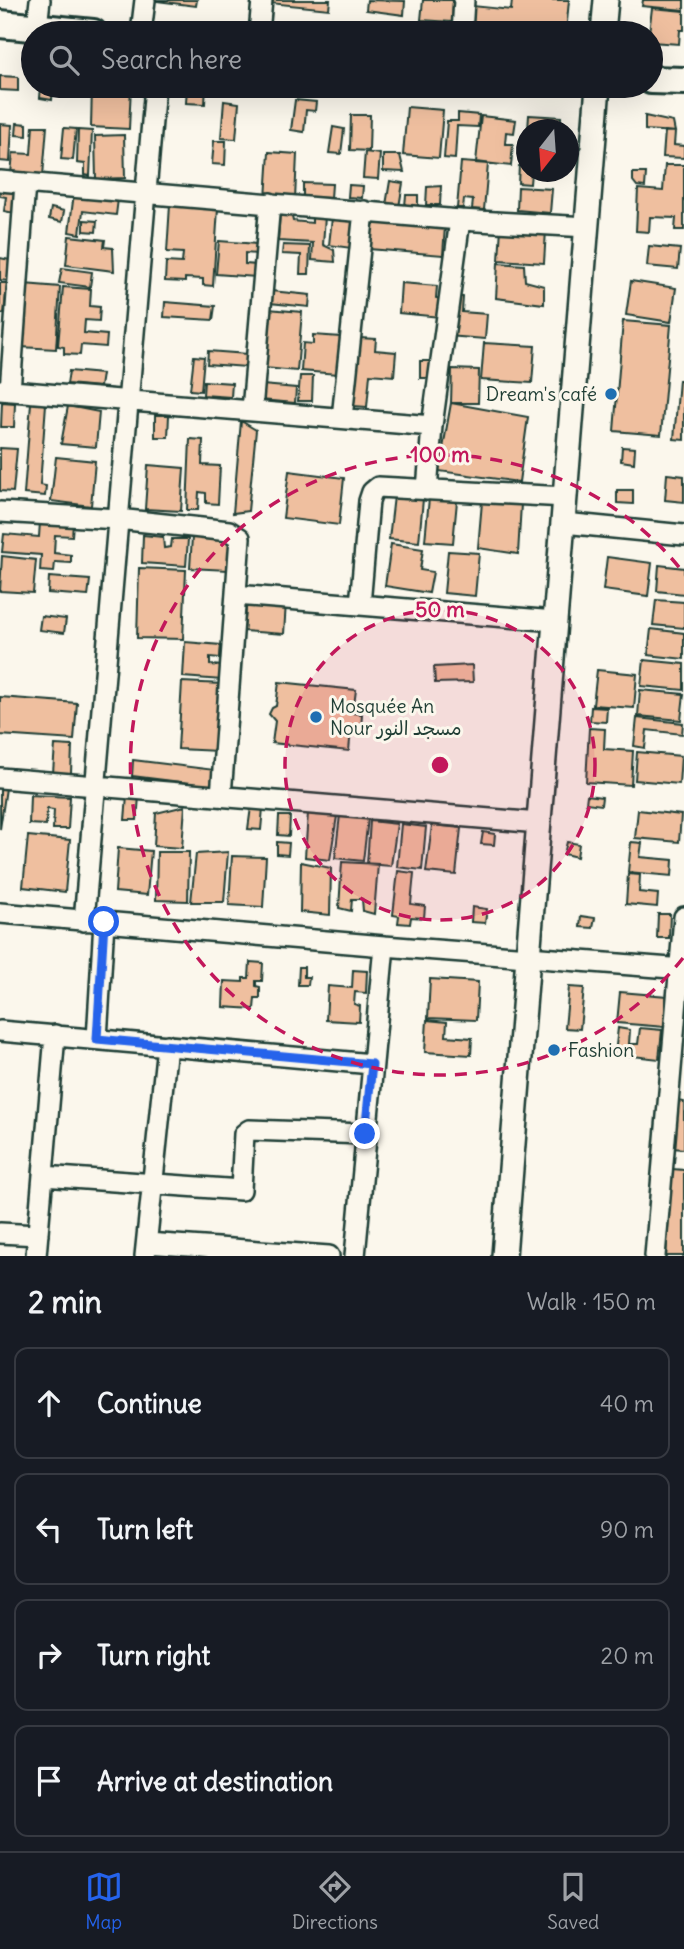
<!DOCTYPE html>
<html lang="en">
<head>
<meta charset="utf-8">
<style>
  body { margin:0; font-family:Delius,"Playpen Sans Arabic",sans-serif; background:#20242c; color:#f1f3f6 }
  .compass { position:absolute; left:516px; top:119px; width:63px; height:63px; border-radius:50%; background:#171b24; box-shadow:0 7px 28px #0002; rotate:197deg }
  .stop { position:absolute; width:21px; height:21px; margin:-16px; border:5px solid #2563eb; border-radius:50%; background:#fff }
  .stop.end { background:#2563eb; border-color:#fff; box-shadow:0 2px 7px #0008 }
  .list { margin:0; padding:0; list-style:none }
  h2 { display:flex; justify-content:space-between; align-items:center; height:91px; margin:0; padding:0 28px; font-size:30px }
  h2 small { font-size:23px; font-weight:400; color:#9ea1a6 }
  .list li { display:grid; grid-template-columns:46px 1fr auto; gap:21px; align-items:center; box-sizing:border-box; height:112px; margin:0 14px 14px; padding:0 14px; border:2px solid #363941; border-radius:14px }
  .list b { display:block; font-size:26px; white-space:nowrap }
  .list em { font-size:23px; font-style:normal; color:#9ea1a6 }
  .icon { flex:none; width:38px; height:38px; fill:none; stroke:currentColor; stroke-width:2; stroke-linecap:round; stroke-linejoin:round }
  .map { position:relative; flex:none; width:684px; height:1256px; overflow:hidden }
  .search { position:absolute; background:#171b24; box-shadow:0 7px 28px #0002; left:21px; right:21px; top:21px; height:77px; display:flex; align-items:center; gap:18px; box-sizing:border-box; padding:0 24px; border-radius:38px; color:#9ea1a6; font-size:26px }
  .sheet { height:595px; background:#171b24 }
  nav { display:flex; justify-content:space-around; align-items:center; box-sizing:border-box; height:98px; border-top:2px solid #363941; background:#171b24; font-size:19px; color:#9ea1a6 }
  nav a { display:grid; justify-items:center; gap:4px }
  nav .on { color:#2563eb }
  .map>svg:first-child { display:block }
  .building { fill:#efbf9f; stroke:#1f3d34; stroke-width:2 }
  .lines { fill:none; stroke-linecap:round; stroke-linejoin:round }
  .minor-casing { stroke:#1f3d34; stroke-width:24 }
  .tertiary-casing { stroke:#1f3d34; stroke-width:28 }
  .secondary-casing { stroke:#1f3d34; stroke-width:32 }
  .minor { stroke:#fbf7ec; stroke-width:19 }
  .tertiary { stroke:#fbf7ec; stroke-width:23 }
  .secondary { stroke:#fbf7ec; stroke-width:26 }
  .route { stroke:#2563eb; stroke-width:9 }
  .ring { fill:none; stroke:#c2185b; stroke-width:3.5; stroke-dasharray:12 9 }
  .poi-dot { fill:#1f6fb2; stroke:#fbf7ec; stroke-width:2.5 }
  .labels { text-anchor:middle; stroke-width:6; stroke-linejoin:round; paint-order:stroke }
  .poi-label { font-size:19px; fill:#1f3d34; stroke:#fbf7ec; text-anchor:start }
  .centre { fill:#c2185b; stroke:#fbf7ec; stroke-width:3.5 }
  .ring-label { font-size:21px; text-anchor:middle; font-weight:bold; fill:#c2185b; stroke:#fbf7ec; stroke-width:6; stroke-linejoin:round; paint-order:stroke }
</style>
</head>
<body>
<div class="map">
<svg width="684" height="1256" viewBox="0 0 684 1256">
  <rect width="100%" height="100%" fill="#fbf7ec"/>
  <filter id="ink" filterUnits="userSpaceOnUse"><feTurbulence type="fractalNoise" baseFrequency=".0143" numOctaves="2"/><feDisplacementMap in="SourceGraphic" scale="14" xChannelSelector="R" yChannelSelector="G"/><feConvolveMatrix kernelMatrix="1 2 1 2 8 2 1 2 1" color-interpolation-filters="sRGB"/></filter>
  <g filter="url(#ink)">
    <path class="building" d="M149 0H197L196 6Z
      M270 0H330L329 9 269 3Z
      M367 0 405 1 404 15 366 10Z
      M423 0H453L452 22 421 20Z
      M512 0H569L566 33 471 24 473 6 511 10Z
      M643 0H684V10L642 6Z
      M652 8 684 11V30H680L679 44 651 42 649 33Z
      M0 76 18 77V91L0 90Z
      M41 86H53L52 100 40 98Z
      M92 86H131L129 129 91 127Z
      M187 86H206L205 104 186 103Z
      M295 100 316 102 315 111 306 110 304 132 291 130Z
      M224 101 239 103 236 139 221 138Z
      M407 107 443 110 439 158 403 155Z
      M458 113 479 115 478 127 457 126 455 159 444 158 447 121H458Z
      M351 115H370L369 151 350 150Z
      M529 115 561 117V130H528Z
      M481 116 516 120 514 133 506 132 505 144H513L511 166 476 162Z
      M645 116 673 122 675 132 645 130Z
      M17 123 27 124V136L16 135Z
      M0 124 12 125 10 162 0 161Z
      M33 126H47L43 176 11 174 13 153 31 154Z
      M333 127 344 129 341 154 329 153Z
      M64 128 76 129 73 160 61 159Z
      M78 130 92 131 90 176 85 175V164L77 163Z
      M665 131 675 132 674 145 684 146V158L663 157Z
      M124 135 125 178 96 179 95 136Z
      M214 141H226L225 165 212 164Z
      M269 152 297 154 295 200 266 199Z
      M365 152 380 154 378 179 363 178Z
      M383 155H400L404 172 383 171Z
      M461 162 488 164 484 210 472 209 473 200 464 199 463 208H457Z
      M665 165H684V230H675L676 218 650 217 649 232 636 231 638 189 663 191Z
      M519 166H526V172H531L530 184 518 183Z
      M633 173H646L645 187 637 186 633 181Z
      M390 181 403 183 399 207 386 205Z
      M303 183 332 184 331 198 303 197Z
      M349 185 363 186 362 198 348 197Z
      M441 186 440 205H426L427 187Z
      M0 187 18 189 14 213 4 211 6 197 0 196Z
      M518 187 552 189 550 213 517 210Z
      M74 193 118 199 116 215 83 211 80 234 69 232Z
      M406 195H418V207L405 206Z
      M170 205 218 208 213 286 203 285V279L185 278V282L165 281 166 262 182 263 183 253 167 252Z
      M51 208 64 211 62 222 49 219Z
      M280 212 291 213 293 221 312 223V216H325L323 245 334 250 335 262 312 260 313 243 278 241Z
      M356 216 351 248 329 245 332 218Z
      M84 220 97 221 96 232 84 231Z
      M371 220 445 226 443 255 369 249Z
      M501 227 546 230 544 263 499 260Z
      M69 236 105 240 104 247 113 248 114 271 66 265Z
      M219 241 257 244 256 254 245 253V264L257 265 256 277 216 274Z
      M283 245 310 246 309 274H300L301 255 282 254Z
      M649 246 680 249 678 269 647 266Z
      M0 258 10 260 9 281 0 280Z
      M498 263 524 265 525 281 544 286V304L496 298Z
      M62 268 92 272 90 287 59 283Z
      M631 281 676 288 671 322 626 315Z
      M0 283H7L4 314 0 313Z
      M401 283 437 286 436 298 442 299 440 317 399 313Z
      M24 284 60 287 56 349 20 347Z
      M63 287 91 289 90 306 100 307 99 321 85 320 84 333 107 335 106 347 81 345 80 355 64 354V347L58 346Z
      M271 291 310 295 309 307 270 303Z
      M452 295 463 297 462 312 487 314 485 339 448 336Z
      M165 302 215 306 213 320 164 317Z
      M268 309 302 312 297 371 264 368Z
      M623 321 671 325 661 435 614 431Z
      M313 335 341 337 338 374 301 371 303 343 313 344Z
      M359 338 376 339 375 350 396 352 394 376 370 374 367 407 353 406Z
      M484 343 535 346 532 383 481 380Z
      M208 351 247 354 246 367 207 364Z
      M194 356 204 357 201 391 190 390Z
      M420 361H435L434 378H420Z
      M452 369 479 370 478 403H451Z
      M69 371 102 374 100 387 67 384Z
      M300 376H313L312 401H298Z
      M679 380H684V440L674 439Z
      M204 381 232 383 231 397 203 395Z
      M262 385 296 388 295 403 260 400Z
      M2 402 15 403 14 427H1Z
      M31 403 46 404 40 485 46 486 45 496 24 494Z
      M451 403 528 417 519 482 439 471Z
      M68 406 99 412 96 447 61 444Z
      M155 415H169L168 437H155Z
      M241 421 256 430 248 511 233 513Z
      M190 439 203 440 202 465 220 466 218 504 206 503V493L199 492 198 510H187Z
      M622 447 635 448 634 463 621 461Z
      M0 448 17 449 13 492 0 491Z
      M56 457 95 461 91 506 51 501Z
      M148 465 184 468 181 511 145 509Z
      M289 471 344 478 339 525 283 518Z
      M667 474 684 476V502L665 500Z
      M617 490H633V504L617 503Z
      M394 496 423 499 419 542 389 539Z
      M429 498 457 501 453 543 425 541Z
      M482 502 521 504 518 554 478 548Z
      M40 522 73 524 72 536 55 535 54 553 71 555V563L55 562 54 572 40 571 41 555 2 552 4 534 39 537Z
      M143 535 163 537 164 548 171 547 172 539H188L186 566 142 563Z
      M192 537 230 540 228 570 190 568Z
      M391 544 423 549 420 570 433 572 429 593 385 586Z
      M448 551 479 553 475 596 444 593Z
      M2 556 36 560 33 593 0 591Z
      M607 557 652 563 648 596 603 590Z
      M659 565 684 568V594L657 591Z
      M139 568 186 570 183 639 137 638Z
      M49 577 90 580 88 596 48 593Z
      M247 599 286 602 284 634 244 631Z
      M656 600 684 602V628L653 625Z
      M41 616 66 619 64 633 39 630Z
      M651 629 684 633V659L648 655Z
      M185 642 221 645 220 658 210 657V665L223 666 222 680 183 677Z
      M644 660 684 664V690L641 686Z
      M472 665 473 682 435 683 434 667Z
      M597 670 637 674 634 708 593 705Z
      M182 682 222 684 218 751 178 749Z
      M279 682 356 690 353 713 362 714 361 730 351 729 349 751 272 743 275 721 269 714 272 708 276 706Z
      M640 690 684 694 681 720 638 716Z
      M0 697 77 703 74 740 0 735Z
      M591 707 607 708 606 722 590 721Z
      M637 718 683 723 682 734 647 730 645 748 634 746Z
      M589 728 605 729 604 749 633 751 631 785 586 782Z
      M55 745 72 746 71 773H53Z
      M637 752 681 756 679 784 635 780Z
      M133 760 215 770 213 786 132 776Z
      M0 787 6 788 0 829Z
      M30 795 70 797 68 829H53L54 810 47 809 46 825 29 824Z
      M587 795 602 797 601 805 586 803Z
      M127 796 139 797 137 820H125Z
      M185 806 182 848 154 846 156 813Z
      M251 807 263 808 261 830 248 829Z
      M638 810 681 815 679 842 635 838Z
      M308 813 337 816 330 860 305 857Z
      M340 815 368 818 363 861 335 858Z
      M279 816H290L289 836 278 835Z
      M370 821 397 824 391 866 367 864Z
      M401 824 426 827 422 870 397 867Z
      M432 825 461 828 456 875 426 872Z
      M483 832 495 834 494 845 481 844Z
      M28 836 70 840 65 892 23 887Z
      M277 842 289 843 288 855 277 854Z
      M567 842 579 844 577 857 564 854Z
      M631 842 642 843 640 857 673 860 672 876 628 872Z
      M118 848 151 851 147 895 115 892Z
      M157 852H189L188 901 156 900Z
      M228 852 224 902H191L196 854Z
      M232 856 266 857 263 907 229 905Z
      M301 862 331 868 330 915 300 912Z
      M342 862 378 864 374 914 363 911 362 899H352L351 911 339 908Z
      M398 871 414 873 411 904 425 906 424 918 411 917 410 924 398 923 399 916 393 915Z
      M628 874 640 875 639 892 658 894 657 907 626 904Z
      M472 907 487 909 485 923 471 922Z
      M658 914H670L669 938H657Z
      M581 916 595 918 593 928 580 927Z
      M250 962 263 963 262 981H256V986L260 987V998H255L254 1009 223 1007 224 981 243 982V978H249Z
      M299 967H304V977H309L308 985H298Z
      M353 970 367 971 366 993 355 992 354 1004 360 1006 359 1022 326 1020 328 986 352 988Z
      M430 979 478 982 476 1020 428 1018Z
      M569 987 584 988 580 1029 565 1028Z
      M620 992 667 996 665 1027 617 1023Z
      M427 1020 447 1022 446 1036 472 1038 471 1055 425 1052Z
      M618 1028 630 1030 629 1044H638L640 1028 662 1030 659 1059 615 1054Z
      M677 1101 684 1102V1149L672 1148Z
      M672 1169 684 1170V1256H666Z"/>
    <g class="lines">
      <defs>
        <path id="minor" d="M37 27 40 0
          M141 33 145 0
          M259 33 262 0
          M462 33 464 0
          M0 181 460 220 588 227
          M0 390 432 426
          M10 391 25 183
          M252 410 270 203
          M342 418 364 211
          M427 490 432 426 460 220
          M0 512 118 519 229 531 240 538 221 796
          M564 523 684 535
          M236 595 555 621
          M360 605 369 501 372 492 378 487 566 497
          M0 778 539 823
          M0 913 384 946 684 969
          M84 921 155 86
          M0 1031 372 1064
          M97 1039 104 922
          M43 1176 241 1190 244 1134 249 1130 365 1134
          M0 1233 38 1235
          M147 1243 329 1256
          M36 1256 55 1035
          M145 1256 167 1045
          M355 1256 384 946
          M655 1256 684 917"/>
        <path id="tertiary" d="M603 33 606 0
          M504 1256 598 86"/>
        <path id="secondary" d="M0 24 93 33
          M651 80 684 81"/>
      </defs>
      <use href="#minor" class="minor-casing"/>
      <use href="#tertiary" class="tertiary-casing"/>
      <use href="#secondary" class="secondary-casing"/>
      <use href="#minor" class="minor"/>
      <use href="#tertiary" class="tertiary"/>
      <use href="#secondary" class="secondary"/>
    </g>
  </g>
  <g class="lines" filter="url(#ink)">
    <path class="route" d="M104 922 97 1039 372 1064 365 1134"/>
  </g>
  <circle cx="440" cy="765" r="155" fill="#c2185b" fill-opacity=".12"/>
  <g class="ring">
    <circle cx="440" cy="765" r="155"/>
    <path d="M683 958A310 310 0 1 1 683 572"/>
  </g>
  <g class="poi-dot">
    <circle cx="611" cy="394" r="7"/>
    <circle cx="316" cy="717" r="7"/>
    <circle cx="554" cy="1050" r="7"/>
  </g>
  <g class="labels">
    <g class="poi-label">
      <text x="597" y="401" text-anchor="end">Dream's café</text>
      <text x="330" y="713">Mosquée An<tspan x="330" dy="22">Nour مسجد النور</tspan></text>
      <text x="568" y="1057">Fashion</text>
    </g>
  </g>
  <circle cx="440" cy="765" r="10" class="centre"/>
  <g class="ring-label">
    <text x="440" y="462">100 m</text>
    <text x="440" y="617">50 m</text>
  </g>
</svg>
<svg class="compass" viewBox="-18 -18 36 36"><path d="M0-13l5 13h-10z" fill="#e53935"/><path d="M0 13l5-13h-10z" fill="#9ea1a6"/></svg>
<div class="stop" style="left:104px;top:922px"></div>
<div class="stop end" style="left:365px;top:1134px"></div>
<div class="search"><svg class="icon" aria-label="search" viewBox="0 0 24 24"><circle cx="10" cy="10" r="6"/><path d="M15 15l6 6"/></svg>Search here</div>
</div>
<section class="sheet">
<h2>2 min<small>Walk · 150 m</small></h2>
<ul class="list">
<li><svg class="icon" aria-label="ahead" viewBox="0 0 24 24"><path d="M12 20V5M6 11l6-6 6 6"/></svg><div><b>Continue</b></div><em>40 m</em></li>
<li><svg class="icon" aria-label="left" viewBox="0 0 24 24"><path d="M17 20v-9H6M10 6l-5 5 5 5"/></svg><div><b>Turn left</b></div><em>90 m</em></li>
<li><svg class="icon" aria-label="right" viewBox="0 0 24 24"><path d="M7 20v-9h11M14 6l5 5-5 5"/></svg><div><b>Turn right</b></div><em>20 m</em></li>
<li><svg class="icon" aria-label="arrive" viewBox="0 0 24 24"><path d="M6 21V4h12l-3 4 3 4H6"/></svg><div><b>Arrive at destination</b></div></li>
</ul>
</section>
<nav>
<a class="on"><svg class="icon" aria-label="map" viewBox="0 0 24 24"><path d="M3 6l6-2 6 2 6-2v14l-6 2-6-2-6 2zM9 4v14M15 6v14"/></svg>Map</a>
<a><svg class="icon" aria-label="directions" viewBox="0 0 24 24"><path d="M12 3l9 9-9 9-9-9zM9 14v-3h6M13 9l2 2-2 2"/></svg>Directions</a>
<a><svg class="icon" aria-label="saved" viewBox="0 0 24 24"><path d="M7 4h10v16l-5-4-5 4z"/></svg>Saved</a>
</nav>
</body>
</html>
